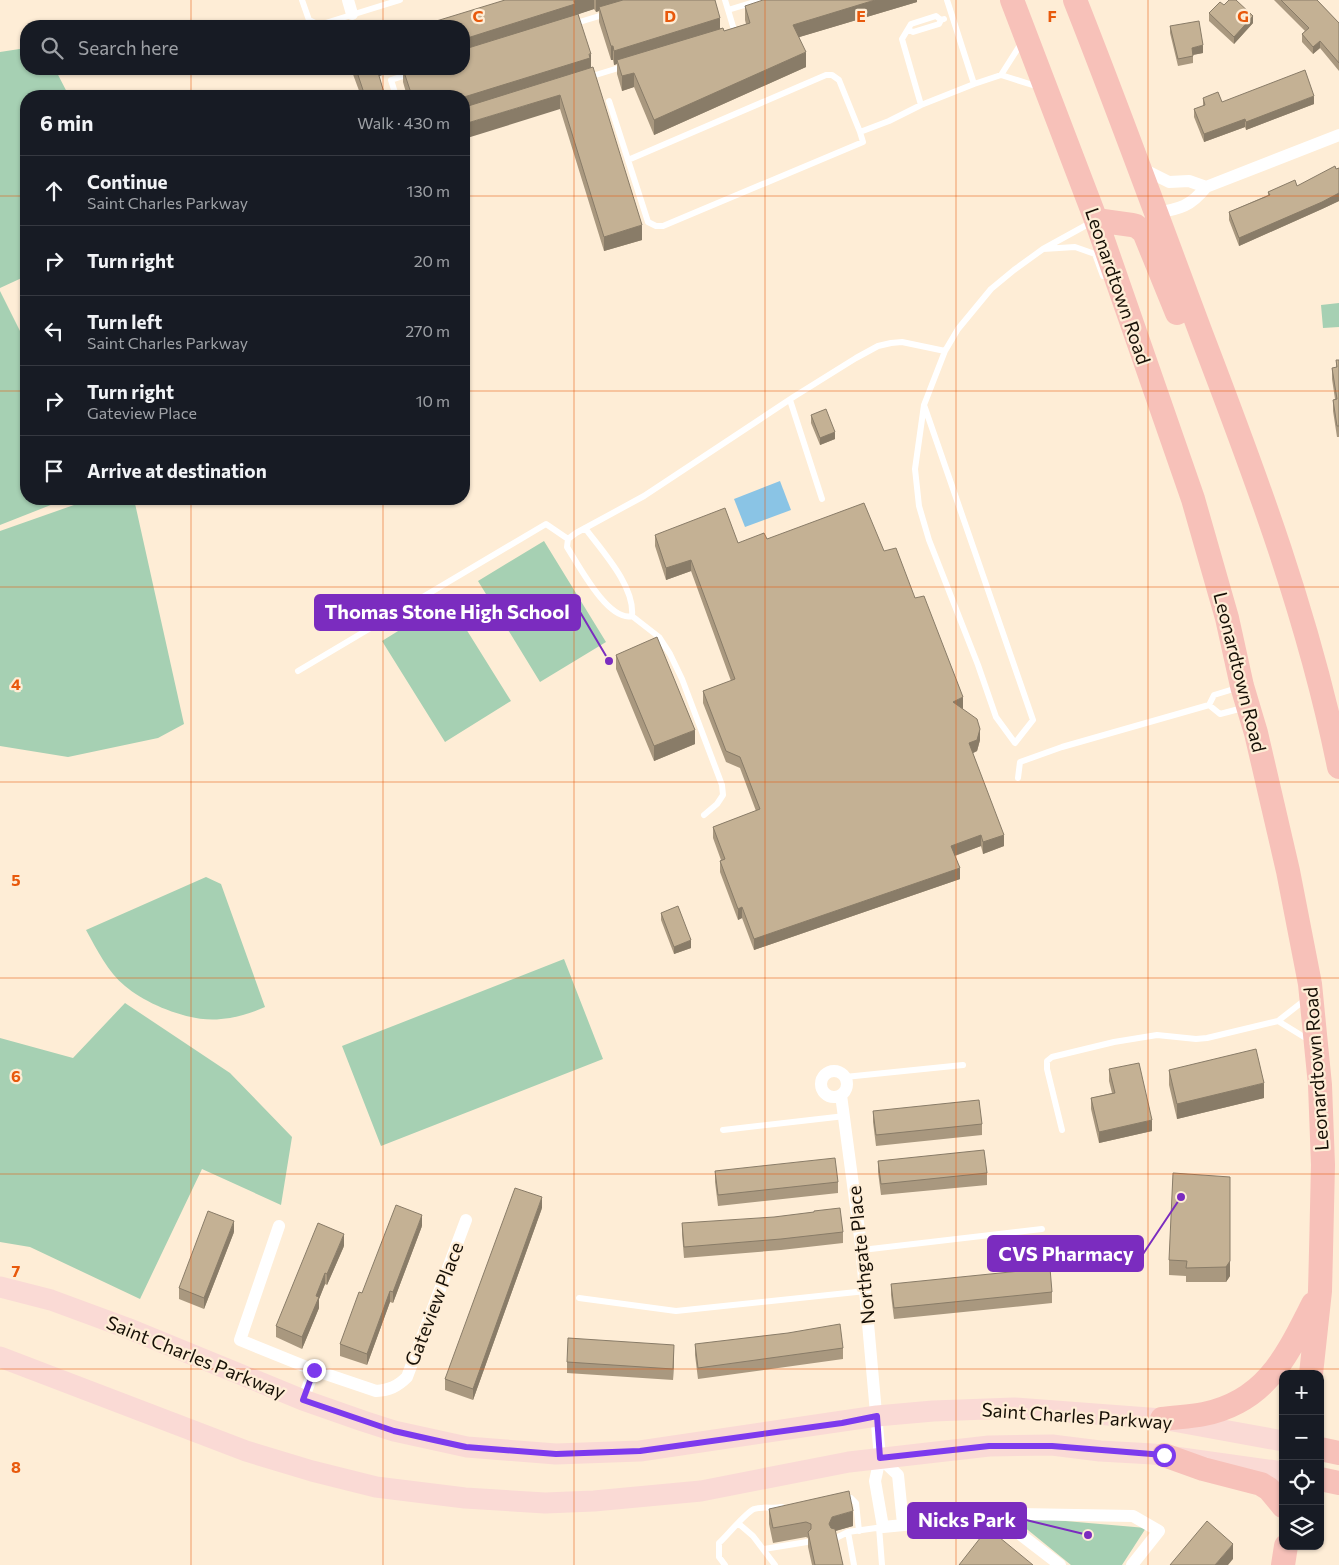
<!DOCTYPE html>
<html lang="en">
<head>
<meta charset="utf-8">
<style>
  body { margin:0; font-family:Commissioner,sans-serif; background:#242831; color:#f1f3f6 }
  .controls { position:absolute; right:15px; bottom:15px; display:grid; overflow:hidden; border-radius:10px; box-shadow:0 1px 4px #0004 }
  .controls button { width:45px; height:45px; display:grid; place-items:center; padding:0; border:0; border-bottom:1px solid #363941; background:#171b24; color:#f1f3f6; font:25px sans-serif }
  .stop { position:absolute; width:15px; height:15px; margin:-11px; border:4px solid #7c3aed; border-radius:50%; background:#fff }
  .stop.end { background:#7c3aed; border-color:#fff; box-shadow:0 1px 5px #0008 }
  .list { margin:0; padding:0; list-style:none }
  h2 { display:flex; justify-content:space-between; align-items:center; height:65px; margin:0; padding:0 20px; font-size:21px }
  h2 small { font-size:16px; font-weight:400; color:#9ea1a6 }
  .list li { display:grid; grid-template-columns:32px 1fr auto; gap:15px; align-items:center; box-sizing:border-box; height:70px; padding:0 20px; border-top:1px solid #363941 }
  .list b { display:block; font-size:19px; white-space:nowrap }
  .list p { margin:0; font-size:16px; white-space:nowrap; color:#9ea1a6 }
  .list em { font-size:16px; font-style:normal; color:#9ea1a6 }
  .icon { flex:none; width:28px; height:28px; fill:none; stroke:currentColor; stroke-width:2; stroke-linecap:round; stroke-linejoin:round }
  .map { position:relative; flex:none; width:1339px; height:1565px; overflow:hidden }
  .search { position:absolute; background:#171b24; box-shadow:0 1px 4px #0004; left:20px; top:20px; width:450px; height:55px; display:flex; align-items:center; gap:12px; box-sizing:border-box; padding:0 18px; border-radius:20px; color:#9ea1a6; font-size:19px }
  .panel { position:absolute; background:#171b24; box-shadow:0 1px 4px #0004; left:20px; top:90px; width:450px; height:415px; border-radius:20px }
  .map>svg:first-child { display:block }
  .green { fill:#a6d0b3 }
  .water { fill:#8ac4e5 }
  .lines { fill:none; stroke-linecap:round; stroke-linejoin:round }
  .lane { stroke:#fff; stroke-width:6 }
  .street { stroke:#fff; stroke-width:12 }
  .primary { stroke:#fadad5; stroke-width:21 }
  .highway { stroke:#f7c1b9; stroke-width:24 }
  .wall { fill:#a9987f }
  .shaded-wall { fill:#897c68 }
  .building { fill:#c4b194; stroke:#897c68 }
  .route { stroke:#7c3aed; stroke-width:6 }
  .grid { fill:none; stroke:#e8590c; stroke-width:1; stroke-opacity:0.55 }
  .labels { text-anchor:middle; stroke-width:4.5; stroke-linejoin:round; paint-order:stroke }
  .street-label { font-size:19px; fill:#171006; stroke:#feedd6 }
  .grid-label { font-size:16px; text-anchor:middle; font-weight:bold; fill:#e8590c; stroke:#feedd6; stroke-width:4.5; stroke-linejoin:round; paint-order:stroke }
  .leader { fill:none; stroke:#7b2cbf; stroke-width:2 }
  .callout-dot { fill:#7b2cbf; stroke:#feedd6; stroke-width:2 }
  .callout { fill:#7b2cbf; stroke:#7b2cbf; stroke-width:2 }
  .callout-label { font-size:20px; text-anchor:middle; font-weight:bold; fill:#fff }
</style>
</head>
<body>
<div class="map">
<svg width="1339" height="1565" viewBox="0 0 1339 1565">
  <rect width="100%" height="100%" fill="#feedd6"/>
  <path class="green" d="M26 48V69H55L69 96H26V276L0 288V52Z
    M0 291 26 343V499H66L0 525Z
    M1339 303V327L1323 328 1321 305Z
    M91 499H134L184 724 158 738 68 757 0 746V531Z
    M544 541 606 642 540 682 478 581Z
    M448 600 511 701 445 742 382 641Z
    M206 877 221 884 265 1007C251 1013 236 1018 221 1019 193 1023 147 1005 125 986 108 972 97 950 86 930Z
    M564 959 603 1059 381 1146 342 1046Z
    M125 1003 230 1073 292 1137 281 1205 202 1169 140 1299 30 1247 0 1242V1038L73 1058Z
    M1031 1518 1146 1528 1122 1565H1071L1023 1526Z"/>
  <path class="water" d="M780 481 791 510 745 527 734 499Z"/>
  <g class="lines">
    <path class="lane" d="M302 0 309 20 319 25 400 0
      M725 0 735 33H733
      M728 10 761 0
      M573 24 606 14
      M908 29 913 32 939 24 941 20 944 19
      M1001 75 1022 42
      M589 77 625 66
      M974 84 1001 75 1039 87
      M396 96 391 80 409 74
      M609 101 648 222 656 226H663L863 142 860 132 889 121 921 105 974 84 947 0
      M921 105 902 39 911 24 936 16 941 20
      M628 160 826 75H832L839 80 860 132
      M1092 222 1043 249 1075 247 1095 254 1103 276
      M790 400 822 499
      M924 405 1033 720 1015 743 996 717 978 665 929 540 919 506 915 469 924 405 945 351 958 329 991 289 1014 270 1043 249
      M585 528C602 551 635 586 632 616L659 637 670 654 682 679 722 785 723 795 717 804 704 815
      M632 616C608 622 578 564 567 547L568 539 576 533 644 496 795 396 856 358 878 346 891 343 902 342 945 351
      M298 671 546 524 568 539
      M1209 705 1220 714 1243 708
      M1018 778 1020 762 1062 747 1209 705 1214 695 1237 688
      M1306 999 1278 1021 1309 1040
      M845 1077 963 1065
      M723 1130 845 1116
      M1062 1130 1047 1069V1061L1052 1057 1114 1042 1157 1035 1196 1039 1207 1038 1278 1021
      M862 1250 1042 1229
      M579 1298 676 1311 866 1291
      M843 1495 851 1498 856 1503 859 1531
      M739 1524 753 1536 775 1565
      M879 1527 882 1565
      M848 1532 854 1565
      M834 1539 848 1532 883 1527
      M764 1549 807 1542
      M725 1565 719 1557V1543C727 1536 746 1512 754 1509 763 1506 772 1509 782 1507"/>
    <path class="street" d="M348 0 352 14
      M1141 168 1169 182 1189 181 1206 187
      M1156 213C1180 209 1191 206 1206 187L1339 135
      M821 1084a13 13 0 1 1 26 0a13 13 0 1 1-26 0Z
      M841 1095 861 1245 880 1458 875 1481 883 1527 1019 1514 1133 1516 1159 1531 1132 1565
      M279 1226 240 1340 314 1370
      M303 1400 314 1370 376 1391C389 1390 397 1387 407 1377L466 1220
      M880 1458 898 1475 903 1524
      M1009 1515 1021 1535 1060 1565"/>
    <path class="primary" d="M0 1287 51 1300 127 1328 303 1400 363 1421 394 1431 467 1447 556 1454 640 1451 877 1416 933 1411 1014 1408 1162 1419 1283 1441
      M0 1357 246 1451 312 1471 376 1487 465 1498 545 1503 594 1501 701 1491 849 1462 989 1446 1052 1445 1100 1451 1153 1454 1283 1472"/>
    <path class="highway" d="M1012 0 1096 220 1193 499 1227 618 1242 686 1256 733 1288 871 1310 984 1320 1085 1323 1165 1321 1251 1320 1291 1311 1374
      M1075 0C1119 111 1160 224 1202 336 1256 477 1309 618 1339 767
      M1096 220 1132 225 1136 226 1144 232 1177 313
      M1162 1419C1176 1417 1190 1417 1204 1414 1267 1401 1287 1355 1313 1304
      M1320 1449 1339 1453
      M1164 1455 1203 1469 1261 1484 1269 1489 1283 1506
      M1320 1479 1339 1483
      M1283 1565 1286 1546"/>
  </g>
  <path class="wall" d="M505 0H715L720 28 724 31 746 24 745 20V6L917 0V2L799 37 806 67 654 135 634 87 622 91 617 74V64L614 65 613 60H611L599 22V11L596 12 594 9 578 14 591 68 642 240 604 251 560 109 464 96H407L403 82V71L400 72 399 70 379 76 385 96H361L351 69H464Z
    M1274 0H1317L1339 23V71L1320 48 1313 54 1302 42V34L1305 31Z
    M1224 5 1253 23 1234 44 1209 21V13Z
    M1170 26 1203 53 1193 55V63L1178 66 1170 33Z
    M1203 98 1222 102 1314 104 1246 130 1245 127 1204 142 1194 117V109L1203 106Z
    M1339 168V201L1322 209 1239 246 1229 220V212L1268 195V192L1297 186Z
    M1336 360H1339V437H1337L1333 411V400L1335 399 1332 379V368H1336Z
    M811 415 835 439 820 445 811 423Z
    M655 535 738 543 767 539 884 551 915 598 962 709 980 740 977 751 973 753 1004 846 983 854 981 846 955 856 960 879 754 950 742 918 738 920 720 872V861L721 860 713 838V827L756 811 740 768 726 762 703 703V691L731 681 691 571 666 580 655 546Z
    M616 655 695 744 654 761 616 669Z
    M661 913 691 948 674 954 661 920Z
    M1109 1069 1152 1131 1099 1143 1091 1109V1098L1112 1093 1109 1081Z
    M1169 1070 1264 1098 1177 1119 1169 1085Z
    M873 1111 982 1124V1135L876 1146 873 1122Z
    M878 1161 987 1173V1185L881 1195 878 1172Z
    M715 1171 838 1182V1193L718 1206 715 1182Z
    M1230 1177V1276L1226 1282H1186V1276L1169 1275V1260Z
    M542 1208 473 1400 445 1390V1379Z
    M682 1223 843 1232V1243L781 1250 684 1258 682 1234Z
    M422 1226 393 1303 390 1302 367 1365 340 1356V1344L362 1293Z
    M234 1232 204 1309 179 1299V1288Z
    M344 1246 327 1285 325 1284 319 1299V1308L302 1349 276 1337V1326Z
    M891 1284 1052 1292V1303L894 1319 891 1295Z
    M695 1344 843 1348V1359L698 1379 695 1355Z
    M674 1356 673 1380 567 1373V1362Z
    M769 1509 853 1526 835 1531 843 1565H812L808 1547V1538L806 1537 773 1543 769 1524Z"/>
  <path class="shaded-wall" d="M577 0H594V9L464 53V39Z
    M596 0H635L599 7V11L596 12Z
    M875 0H917V2L793 39V25Z
    M1253 16V23L1234 44V37Z
    M720 18V32L617 60V64L614 65V51Z
    M1320 41V48L1313 54V47Z
    M1203 45V53L1192 55V48Z
    M611 46H613V60H611Z
    M806 52V67L654 135V120Z
    M591 54V68L464 111V97Z
    M375 69H399V70L375 77Z
    M400 69H403V71L400 72Z
    M634 73V87L622 91V76Z
    M560 95V109L464 139V124Z
    M1314 96V104L1246 130V122Z
    M1245 119V127L1204 142V134Z
    M1339 193V201L1322 209 1239 246V238Z
    M642 225V240L604 251V237Z
    M835 432V439L820 445V438Z
    M691 560V571L666 580V568Z
    M963 697V709L953 714V702Z
    M980 729V740L977 751 969 755V743Z
    M695 730V744L654 761V746Z
    M981 835V846L951 857V846Z
    M1004 835V846L983 854V842Z
    M960 868V879L754 950V939Z
    M742 907V918L738 920V909Z
    M691 940V948L674 954V947Z
    M1264 1083V1098L1177 1119V1104Z
    M1152 1120V1131L1099 1143V1132Z
    M1230 1192V1276L1226 1282V1267Z
    M542 1197V1208L473 1400V1389Z
    M422 1215V1226L393 1303V1292Z
    M234 1221V1232L204 1309V1298Z
    M344 1234V1246L327 1285V1274Z
    M325 1273V1284L319 1299V1308L302 1349V1337L316 1296Z
    M390 1291V1302L367 1365V1354Z
    M674 1345V1356L673 1380V1369Z
    M853 1511V1526L832 1532 829 1524 832 1517Z
    M1233 1544V1559L1228 1565H1215Z"/>
  <path class="building" d="M505 0H577L574 1 575 4 464 39V26H420Z
    M623 0H715L720 18 614 51 613 46H611L599 7Z
    M763 0H875L793 25 806 52 654 120 634 73 622 76 617 60 723 28 724 31 750 23 745 6Z
    M1229 0H1236L1253 16 1234 37 1209 13 1220 2 1224 5Z
    M1281 0H1317L1339 23V63L1320 41 1313 47 1302 34 1309 28Z
    M578 14 591 54H589L590 58 464 97 412 96 403 69H464V48L465 49Z
    M1199 21 1203 45 1192 48 1193 56 1178 59 1170 26Z
    M593 67 642 225 604 237 560 95 464 124V106L465 107Z
    M356 69H377L385 96H365Z
    M1305 70 1314 96 1246 122 1245 119 1204 134 1194 109 1205 105 1203 98 1218 92 1222 102Z
    M1335 166 1336 169 1339 168V193L1322 202 1239 238 1229 212 1270 195 1268 192 1295 180 1297 186Z
    M1336 360H1339V426H1337L1333 400 1337 399 1332 368 1337 367Z
    M826 409 835 432 820 438 811 415Z
    M864 503 884 551 896 548 915 598 924 596 963 697 953 702 977 719 980 729 977 740 969 743 1004 835 983 842 981 835 951 846 960 868 754 939 742 907 738 909 720 861 725 859 713 827 760 809 740 757 726 751 703 691 735 679 691 560 666 568 655 535 725 508 738 543 764 533 767 539Z
    M657 637 695 730 654 746 616 655Z
    M678 906 691 940 674 947 661 913Z
    M1256 1049 1264 1083 1177 1104 1169 1070Z
    M1139 1063 1152 1120 1099 1132 1091 1098 1115 1093 1109 1069Z
    M979 1100 982 1124 876 1135 873 1111Z
    M984 1150 987 1173 881 1184 878 1161Z
    M835 1158 838 1182 718 1195 715 1171Z
    M1173 1173 1230 1177V1261L1226 1267 1186 1268 1187 1261 1169 1260Z
    M515 1188 542 1197 473 1389 445 1379Z
    M396 1205 422 1215 393 1292 390 1291 367 1354 340 1344 359 1292 362 1293Z
    M840 1208 843 1232 781 1239 684 1247 682 1223 774 1217 814 1212V1211Z
    M208 1211 234 1221 204 1298 179 1288Z
    M318 1223 344 1234 327 1274 325 1273 316 1296 319 1297 302 1337 276 1326Z
    M1050 1268 1052 1292 894 1308 891 1284Z
    M840 1324 843 1348 698 1368 695 1344 788 1333Z
    M568 1338 674 1345 673 1369 567 1362Z
    M849 1491 853 1511 832 1517 829 1524 831 1528 835 1529 843 1565H815L808 1532 811 1529V1524L806 1522 773 1528 769 1509Z
    M1207 1521 1233 1544 1215 1565H1170Z
    M988 1528 1033 1565H959Z"/>
  <g class="lines">
    <path class="route" d="M314 1370 303 1400 394 1431 434 1440 466 1447 556 1454 640 1451 842 1423 877 1416 880 1458 989 1446H1052L1164 1455"/>
  </g>
  <path class="grid" d="M191 0V26M383 0V26M574 0V1565M765 0V1565M956 0V1565M1148 0V1565M191 69V96M383 69V96M0 196H26M464 196H1339M0 391H26M464 391H1339M191 499V1565M383 499V1565M0 587H1339M0 782H1339M0 978H1339M0 1174H1339M0 1369H1339"/>
  <g class="labels">
    <g class="street-label">
      <text transform="translate(1118 286) rotate(71)" y="7">Leonardtown Road</text>
      <text transform="translate(1240 672) rotate(76)" y="7">Leonardtown Road</text>
      <text transform="translate(1316 1069) rotate(-94)" y="7">Leonardtown Road</text>
      <text transform="translate(861 1255) rotate(-96)" y="7">Northgate Place</text>
      <text transform="translate(434 1304) rotate(-69)" y="7">Gateview Place</text>
      <text transform="translate(196 1357) rotate(22)" y="7">Saint Charles Parkway</text>
      <text transform="translate(1077 1416) rotate(4)" y="7">Saint Charles Parkway</text>
    </g>
  </g>
  <g class="grid-label">
    <text x="478" y="22">C</text>
    <text x="670" y="22">D</text>
    <text x="861" y="22">E</text>
    <text x="1052" y="22">F</text>
    <text x="1243" y="22">G</text>
    <text x="16" y="690">4</text>
    <text x="16" y="886">5</text>
    <text x="16" y="1082">6</text>
    <text x="16" y="1277">7</text>
    <text x="16" y="1473">8</text>
  </g>
  <path class="leader" d="M609 661L580 612M1181 1197L1143 1254M1088 1535L1026 1520"/>
  <g class="callout-dot">
    <circle cx="609" cy="661" r="5"/>
    <circle cx="1181" cy="1197" r="5"/>
    <circle cx="1088" cy="1535" r="5"/>
  </g>
  <g class="callout">
    <rect x="315" y="595" width="265" height="35" rx="5"/>
    <rect x="988" y="1236" width="155" height="35" rx="5"/>
    <rect x="908" y="1503" width="118" height="35" rx="5"/>
  </g>
  <g class="callout-label">
    <text x="447" y="619">Thomas Stone High School</text>
    <text x="1066" y="1261">CVS Pharmacy</text>
    <text x="967" y="1527">Nicks Park</text>
  </g>
</svg>
<div class="controls">
<button>+</button>
<button>−</button>
<button><svg class="icon" aria-label="locate" viewBox="0 0 24 24"><circle cx="12" cy="12" r="6"/><path d="M12 2v4M12 18v4M2 12h4M18 12h4"/></svg></button>
<button><svg class="icon" aria-label="layers" viewBox="0 0 24 24"><path d="M12 4l9 5-9 5-9-5zM3 14l9 5 9-5"/></svg></button>
</div>
<div class="stop" style="left:1164px;top:1455px"></div>
<div class="stop end" style="left:314px;top:1370px"></div>
<div class="search"><svg class="icon" aria-label="search" viewBox="0 0 24 24"><circle cx="10" cy="10" r="6"/><path d="M15 15l6 6"/></svg>Search here</div>
<section class="panel">
<h2>6 min<small>Walk · 430 m</small></h2>
<ul class="list">
<li><svg class="icon" aria-label="ahead" viewBox="0 0 24 24"><path d="M12 20V5M6 11l6-6 6 6"/></svg><div><b>Continue</b><p>Saint Charles Parkway</p></div><em>130 m</em></li>
<li><svg class="icon" aria-label="right" viewBox="0 0 24 24"><path d="M7 20v-9h11M14 6l5 5-5 5"/></svg><div><b>Turn right</b></div><em>20 m</em></li>
<li><svg class="icon" aria-label="left" viewBox="0 0 24 24"><path d="M17 20v-9H6M10 6l-5 5 5 5"/></svg><div><b>Turn left</b><p>Saint Charles Parkway</p></div><em>270 m</em></li>
<li><svg class="icon" aria-label="right" viewBox="0 0 24 24"><path d="M7 20v-9h11M14 6l5 5-5 5"/></svg><div><b>Turn right</b><p>Gateview Place</p></div><em>10 m</em></li>
<li><svg class="icon" aria-label="arrive" viewBox="0 0 24 24"><path d="M6 21V4h12l-3 4 3 4H6"/></svg><div><b>Arrive at destination</b></div></li>
</ul>
</section>
</div>
</body>
</html>
